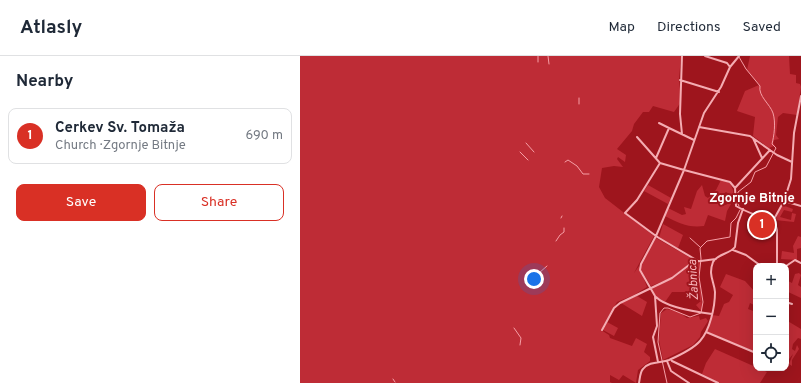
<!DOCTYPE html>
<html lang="en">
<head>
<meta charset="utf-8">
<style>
  body { margin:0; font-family:Overpass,sans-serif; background:#f2f2f3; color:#1f2937 }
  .controls { position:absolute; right:12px; bottom:12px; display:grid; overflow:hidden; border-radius:8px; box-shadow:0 4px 16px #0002 }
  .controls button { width:36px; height:36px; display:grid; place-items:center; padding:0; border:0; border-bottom:1px solid #e0e1e3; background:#fff; color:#1f2937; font:20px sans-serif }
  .you { position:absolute; left:234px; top:223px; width:14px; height:14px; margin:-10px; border:3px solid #fff; border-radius:50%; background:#1a73e8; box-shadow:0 0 0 6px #1a73e833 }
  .badge { display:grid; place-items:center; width:26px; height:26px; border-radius:50%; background:#d93025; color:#fff; font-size:13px; font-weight:700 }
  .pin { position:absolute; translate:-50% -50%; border:2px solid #fff; box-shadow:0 1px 4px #0006 }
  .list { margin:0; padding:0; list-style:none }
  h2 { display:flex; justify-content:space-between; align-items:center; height:52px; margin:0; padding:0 16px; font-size:17px }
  h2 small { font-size:13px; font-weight:400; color:#747a83 }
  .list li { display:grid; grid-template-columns:26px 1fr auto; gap:12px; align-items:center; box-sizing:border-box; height:56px; margin:0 8px 8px; padding:0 8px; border:1px solid #e0e1e3; border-radius:8px }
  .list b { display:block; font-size:15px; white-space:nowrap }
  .list p { margin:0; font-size:13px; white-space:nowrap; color:#747a83 }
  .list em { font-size:13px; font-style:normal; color:#747a83 }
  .actions { display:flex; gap:8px; padding:12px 16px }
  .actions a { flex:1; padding:9px 0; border:1px solid #d93025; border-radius:8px; text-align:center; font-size:14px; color:#d93025 }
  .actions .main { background:#d93025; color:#fff }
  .icon { flex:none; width:22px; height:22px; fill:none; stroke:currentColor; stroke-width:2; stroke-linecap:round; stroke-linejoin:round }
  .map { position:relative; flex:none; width:501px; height:327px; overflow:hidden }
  header { display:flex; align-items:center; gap:24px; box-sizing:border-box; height:56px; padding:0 20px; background:#fff; border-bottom:1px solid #e0e1e3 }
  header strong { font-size:19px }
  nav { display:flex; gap:22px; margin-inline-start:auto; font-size:14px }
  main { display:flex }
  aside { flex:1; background:#fff }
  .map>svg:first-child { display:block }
  .green { fill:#be2c36 }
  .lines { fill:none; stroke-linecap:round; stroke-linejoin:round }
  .stream { stroke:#f69fa6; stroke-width:1 }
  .minor { stroke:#f4acb2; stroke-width:2 }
  .labels { text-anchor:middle; stroke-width:4; stroke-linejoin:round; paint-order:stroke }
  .water-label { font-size:12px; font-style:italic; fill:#fab9be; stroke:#9e151d }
  .quarter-label { font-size:13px; font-weight:bold; fill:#fff; stroke:#9e151d }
</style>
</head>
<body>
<header>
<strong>Atlasly</strong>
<nav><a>Map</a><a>Directions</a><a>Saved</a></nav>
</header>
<main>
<aside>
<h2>Nearby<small></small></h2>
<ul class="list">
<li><span class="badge">1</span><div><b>Cerkev Sv. Tomaža</b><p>Church · Zgornje Bitnje</p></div><em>690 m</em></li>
</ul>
<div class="actions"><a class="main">Save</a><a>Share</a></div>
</aside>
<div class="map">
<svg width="501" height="327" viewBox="0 0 501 327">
  <rect width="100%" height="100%" fill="#9e151d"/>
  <path class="green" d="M0 0H381L379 23 381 46 374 56 353 50 349 56H343L334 68 332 75 317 93 326 99 325 106 318 101 317 103 323 111 314 110 302 112 299 131 305 142 354 180 334 217 339 210 347 231 334 239 317 246 301 274 309 279 310 282 332 290 336 282 347 288 344 296 350 301V305L338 314 336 327 323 319 319 324 310 319V326L312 327H0Z
    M450 0H489L490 18 496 19V27L500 28 501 31 497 59 483 57 478 61 476 79 479 83 474 84 473 87 476 91 474 90 469 92 453 80 455 61 437 55 445 35 459 29 447 14Z
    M421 124 430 127 433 134 434 141 426 136 422 139 420 147 426 149 428 147 431 148 427 155 425 165 408 159 404 170C388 172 379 167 365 160L368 152 382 159 386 158 384 151 391 153 397 135 402 129 405 140 408 142 416 134Z
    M348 129 371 142 368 148 344 135Z
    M482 149 493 153 492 156 484 154 480 161 491 164 492 157 496 158 494 166 475 164Z
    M363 168 383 179 378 192 359 182Z
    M498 180 501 181V192L497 193V204L481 203 482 195 494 197 493 190Z
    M356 182 396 205 389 208 371 222 351 230 341 214V208Z
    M401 206C396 222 403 239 402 256L396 249 401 245 396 243 397 241 393 236H372L365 246 355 240 352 232 372 223 394 207Z
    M499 217 501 219 498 229 501 231V242L486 235V224L492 227 495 218Z
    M426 218 445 225 456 237V250L450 247 448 253 456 256V296L407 276 412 259 419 260 424 248 429 246 433 239 420 231Z
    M337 240 347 246 342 260 321 247Z
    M367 253 379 256 387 262 399 260 400 264 406 262 408 265 401 276 400 281 393 289 363 304 359 284 361 257Z
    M486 264 501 273V283L498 282 493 288 492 293 495 295 497 289 499 293 492 304V310L489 308 493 298 486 307Z
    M307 266 318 272 314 280 303 274Z
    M415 293 467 316 460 327H419L402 318 406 307Z"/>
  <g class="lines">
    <path class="stream" d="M238 0V6
      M248 0 249 8
      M279 48V42
      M226 87 234 96
      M220 96 228 104
      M265 106 268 104 277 110 283 118H289
      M439 150 437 146 438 136 451 126 455 116 466 111 476 92 472 88C474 80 476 67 473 57 470 48 458 40 460 30L446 13 439 1
      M261 162 262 160
      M390 182 400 191
      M256 185 260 179 264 176V172
      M239 217 247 210
      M214 272 221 282 220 289
      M93 323 95 326
      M367 327 358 286 360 257 364 252H368L390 261 401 257 403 246 399 221 401 203 400 192 407 185 430 181 431 167 436 162 440 154"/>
    <path class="minor" d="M405 0 427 7 430 11 421 31 404 57 384 114 430 126 435 132 436 150C443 154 467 165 474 163L484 145 501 150
      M430 11 439 0
      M380 24 419 36
      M359 67 369 72
      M399 71 450 80 477 99 492 106
      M382 78 380 58 382 0
      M337 81 360 107
      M453 82 462 102
      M356 102 369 72 394 84
      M435 132 470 94
      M484 145 491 123 494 77 501 40
      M474 163 477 174V210
      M433 194 446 199 461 210
      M486 210 495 204 501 207
      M356 241C367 252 396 256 412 258
      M486 246 492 248
      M302 274 314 252 320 247 372 222 393 206 416 203
      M406 276 456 297
      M371 303 372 305 418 327
      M367 305 371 315 389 327
      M358 306 353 281 357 270 355 240 340 214 341 208 356 180 384 114 360 107 337 144 325 157 356 180 359 182 398 205
      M339 327C340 322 340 316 343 313 349 305 361 307 369 304 378 300 393 293 400 285 410 274 415 251 415 236 414 225 408 219 413 206 417 198 430 198 435 191L438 167 443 153"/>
  </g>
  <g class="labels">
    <g class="water-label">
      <text transform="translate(393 224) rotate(-93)" y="4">Žabnica</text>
    </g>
    <g class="quarter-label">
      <text x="452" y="146">Zgornje Bitnje</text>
    </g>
  </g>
</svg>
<div class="controls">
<button>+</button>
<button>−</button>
<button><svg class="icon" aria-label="locate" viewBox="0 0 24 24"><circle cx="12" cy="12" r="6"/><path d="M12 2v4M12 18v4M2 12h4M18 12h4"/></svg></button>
</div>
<div class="you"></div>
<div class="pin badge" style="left:462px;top:169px">1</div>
</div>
</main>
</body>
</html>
